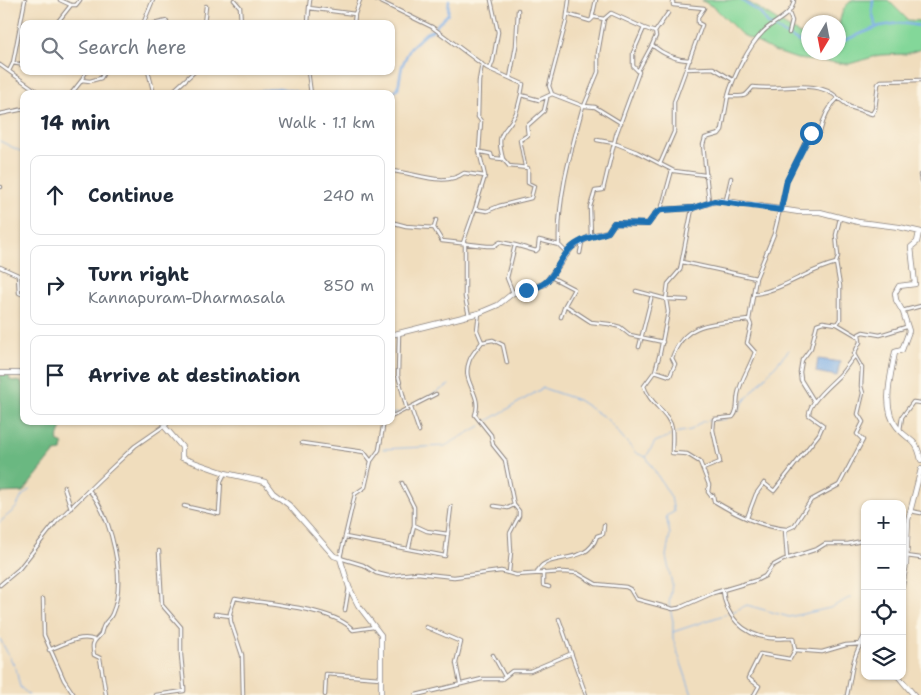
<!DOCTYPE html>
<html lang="en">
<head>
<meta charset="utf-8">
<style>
  body { margin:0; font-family:"Shantell Sans",sans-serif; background:#f6f6f7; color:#1f2937 }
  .controls { position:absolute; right:15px; bottom:15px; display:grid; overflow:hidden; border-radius:10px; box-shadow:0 1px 4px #0004 }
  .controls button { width:45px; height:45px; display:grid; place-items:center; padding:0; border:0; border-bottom:1px solid #e0e1e3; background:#fff; color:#1f2937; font:25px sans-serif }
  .compass { position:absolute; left:801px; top:15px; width:45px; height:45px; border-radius:50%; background:#fff; box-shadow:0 1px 4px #0004; rotate:190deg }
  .stop { position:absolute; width:15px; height:15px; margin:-11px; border:4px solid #1f6fb2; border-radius:50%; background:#fff }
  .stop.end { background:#1f6fb2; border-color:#fff; box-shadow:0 1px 5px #0008 }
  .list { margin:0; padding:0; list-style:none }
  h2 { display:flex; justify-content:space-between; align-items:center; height:65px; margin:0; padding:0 20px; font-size:21px }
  h2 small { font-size:16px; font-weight:400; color:#747a83 }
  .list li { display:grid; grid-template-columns:32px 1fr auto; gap:15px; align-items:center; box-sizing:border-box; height:80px; margin:0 10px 10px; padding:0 10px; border:1px solid #e0e1e3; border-radius:10px }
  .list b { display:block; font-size:19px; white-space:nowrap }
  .list p { margin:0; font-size:16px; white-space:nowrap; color:#747a83 }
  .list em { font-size:16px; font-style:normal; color:#747a83 }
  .icon { flex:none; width:28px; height:28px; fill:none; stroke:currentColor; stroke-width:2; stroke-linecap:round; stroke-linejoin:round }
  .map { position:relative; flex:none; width:921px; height:695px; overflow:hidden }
  .search { position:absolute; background:#fff; box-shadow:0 1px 4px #0004; left:20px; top:20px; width:375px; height:55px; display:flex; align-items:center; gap:12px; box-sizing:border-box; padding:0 18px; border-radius:10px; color:#747a83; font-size:19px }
  .panel { position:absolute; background:#fff; box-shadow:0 1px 4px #0004; left:20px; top:90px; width:375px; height:335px; border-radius:10px }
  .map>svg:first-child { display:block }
  .green { fill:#83d799; stroke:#527c6a }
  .forest { fill:#6ab881; stroke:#466d5e }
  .water { fill:#7caee8; stroke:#4f6892 }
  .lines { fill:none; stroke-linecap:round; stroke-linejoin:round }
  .stream { stroke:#7caee8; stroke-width:1 }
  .canal { stroke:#7caee8; stroke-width:2.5 }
  .minor-casing { stroke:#89807c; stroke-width:4.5 }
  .major-casing { stroke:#89807c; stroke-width:6 }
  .minor { stroke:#fff; stroke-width:2.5 }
  .major { stroke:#fff; stroke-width:4.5 }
  .route { stroke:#1f6fb2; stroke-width:6 }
</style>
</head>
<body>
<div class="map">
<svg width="921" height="695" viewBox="0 0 921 695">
  <rect width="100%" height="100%" fill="#fcf5e5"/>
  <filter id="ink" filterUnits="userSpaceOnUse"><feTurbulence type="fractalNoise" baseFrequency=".02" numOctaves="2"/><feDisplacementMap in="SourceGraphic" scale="10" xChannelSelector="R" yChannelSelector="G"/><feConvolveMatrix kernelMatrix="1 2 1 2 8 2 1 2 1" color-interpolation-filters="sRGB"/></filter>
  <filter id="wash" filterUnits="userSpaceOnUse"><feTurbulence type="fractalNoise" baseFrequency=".0096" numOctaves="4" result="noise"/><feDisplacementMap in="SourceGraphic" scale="20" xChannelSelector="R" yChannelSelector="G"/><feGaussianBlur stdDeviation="1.12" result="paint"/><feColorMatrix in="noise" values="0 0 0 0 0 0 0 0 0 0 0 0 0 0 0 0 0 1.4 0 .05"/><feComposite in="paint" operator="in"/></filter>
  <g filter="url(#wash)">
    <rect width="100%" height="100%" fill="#f0ddbd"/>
    <path class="green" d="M701 0H745L792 30 804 36 808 35V52H838C839 36 836 9 853 0H888L908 20 921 21V49L906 54 880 55 849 64 797 59 774 51 741 34 715 8Z"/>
    <path class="forest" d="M9 374 10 380 21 382 24 387V421H64L57 441 63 444 62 451 55 452 23 492 0 493V375Z"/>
    <path class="water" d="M818 359 840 362 837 376 816 372Z"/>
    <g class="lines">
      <path class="stream" d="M0 141 24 153
        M426 398 449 385
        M736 414 745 400 789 350
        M391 415 398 412
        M484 423 543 388 578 400 607 419 636 453 646 457 671 497 674 512 666 516 670 534 666 556 672 584 669 604 673 621V639L692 695
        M674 433 691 430 703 421 726 419
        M383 449 445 446 480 426
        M646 457 655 442 670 436
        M0 522 16 508 22 496 29 490
        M730 613 747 605 789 617 830 608 851 597
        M673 632 727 614
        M0 639 16 669 20 687 29 695"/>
      <path class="canal" d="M741 0 760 13 768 24 799 42H808
        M873 0 872 11 876 28
        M435 27 448 14 449 0
        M838 43 880 26 900 23 921 26
        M244 94 279 88 304 94
        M391 103 394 92 398 88 402 66 410 48 426 33 433 30"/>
    </g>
  </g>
  <g filter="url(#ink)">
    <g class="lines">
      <defs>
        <path id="minor" d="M60 0 71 5
          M234 0 240 7 241 24
          M377 0 432 27 487 68 523 84 521 95
          M309 8 310 0
          M789 13 792 21 789 33
          M567 14 590 21 594 17 604 19 611 13 644 28 633 53V66L639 72 616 135 603 190 595 191 590 207 591 236
          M592 18 596 0
          M56 24 71 5H76L80 0
          M143 24 153 0
          M153 24 167 21
          M204 24 206 6
          M308 24 309 8 355 14 360 0
          M354 24 355 14
          M644 28 655 32 668 13
          M655 32 656 36 652 45C663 54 676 60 690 60
          M13 63 24 65
          M0 65 41 94
          M490 69 493 61 498 32 491 0
          M639 69 652 45
          M686 69 713 68 733 80
          M9 71 13 63 25 0
          M148 71 154 94
          M308 71 311 94
          M510 78 516 46 518 10
          M82 79 86 72
          M71 94 82 80 90 81 101 78 105 71
          M170 94 195 71
          M728 96C733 77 749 46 763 32 773 21 792 17 794 0
          M584 106 598 72V53L604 19
          M585 106 595 107 621 123
          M0 114 24 109
          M597 140 614 143 637 152 674 171 705 175
          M481 152 491 154 492 158 503 159C495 130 505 135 515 115 518 109 519 102 521 95L539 100 552 94
          M660 164 674 132V102L702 25 698 23V17L704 8 673 5V0
          M525 166 520 140 528 135 527 126 544 111 547 98
          M391 171C414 172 443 188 464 173L485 176 479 151 481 121 478 117 479 81 482 64
          M920 175 921 181
          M0 187H1
          M726 200 731 178
          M709 202 703 145 705 138 719 134 722 130 728 96C745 96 743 99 753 87 780 91 818 78 838 98
          M475 209 485 176
          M692 209 680 270 668 284 666 299 668 312 660 353 655 371 644 386C649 404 670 413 672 429 673 436 672 445 672 453L687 454 700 462 709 485 708 492 711 496 713 495 714 501C735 514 762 527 786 529
          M661 210 672 170
          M391 222 406 226 434 228 442 241 487 246H494L500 242 515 245
          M434 228 436 220
          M463 243 475 209 487 211 499 206 531 198 534 186 528 183V168L509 166 503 159
          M465 243V297L469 316
          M567 253 559 245C557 198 571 151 583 106L552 94 549 86 566 22 569 0
          M580 253 582 242
          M682 262 756 278
          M0 267 18 275 19 293 24 295
          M551 277 574 289 565 305 591 322 609 324 620 327 630 335 663 342
          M636 291 666 299 687 300
          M513 293 507 278 515 245 536 251 538 249 539 240 559 245
          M754 294C784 290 807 270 836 263
          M902 311 921 306
          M479 313 477 330 482 342C478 348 471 354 469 362 461 383 483 394 475 415L491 435 493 445 505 460 514 505 519 511V516L510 533 511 552 509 572
          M561 317 565 305
          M837 324 859 337
          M399 333 398 375 407 410
          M23 340 24 338
          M482 342 493 340 503 345 507 363
          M639 347 652 295
          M655 371 670 376 675 364 672 358C685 320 715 324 749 320L756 278 774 234 787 181 808 136 811 133 820 132C823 119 828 107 838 98L850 107 872 114 875 109 878 84 881 81 921 80
          M814 401 801 380 800 372 802 360 811 348 817 324 823 322 837 324 840 319V286L836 263 838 256 836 235 840 218
          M411 408 419 431
          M391 417 436 394
          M384 421 379 450 371 461 365 487 355 494 340 558 363 565 376 573 388 576 417 573 454 577 501 571 516 575 563 572 577 573 596 584 626 587 630 589 636 599 673 609 679 608 713 593 757 580 765 576 772 566 783 560 817 549 825 544H848L865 540
          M900 430 902 417 913 402 921 403
          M302 443 364 452 371 461
          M703 469 720 462 713 430 714 419 733 417C739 409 736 404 738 394 741 379 750 367 755 352L747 343 751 325 749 320
          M402 483 414 507V525L409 547
          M64 487 71 508
          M89 490C112 518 127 580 112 614 108 623 104 619 101 634 94 642 91 642 94 655L100 658 106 695
          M184 506 219 514 221 481 225 473
          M494 506 508 508 514 505
          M910 511 921 513
          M747 518 756 494 764 483 774 491 819 434 823 425 809 415C808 403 831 384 839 376 845 370 849 362 855 356
          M414 525 427 531 448 534
          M345 537 445 556 451 507
          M906 556 921 558
          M787 558 785 530 794 526 811 500 839 485 863 440 857 434 863 422 858 414 863 393 861 386 862 368 854 354 860 342 859 334 863 332 880 335 906 327
          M543 572V585L549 587
          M537 573C544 550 587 568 597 536L603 534 604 525
          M0 585 19 569 56 522 99 480 135 446 164 426
          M723 591C725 615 743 635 769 638 777 639 785 638 793 638L795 650 822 652 846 645 861 644C852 658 851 678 847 695
          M43 599 44 635 64 680 74 695
          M345 610 349 587
          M215 614 231 616
          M559 619 586 695
          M426 627 461 642 456 663 460 683
          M49 650C62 645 81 634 94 640
          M493 655 504 675
          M156 695 184 691V687L181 655V627L162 605 159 551
          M243 695 242 655 231 622 230 613 235 598C265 604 335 608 353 630L374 627
          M325 695 326 674 380 678
          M416 695 482 679H502L512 671H530L570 654
          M754 695 759 686 748 678 760 654 790 659 795 650"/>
        <path id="major" d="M919 232 917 242 911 247 915 284 899 286 895 293 896 300 903 312 909 331 902 350 895 352C891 375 881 408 897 427 909 443 916 436 921 460
          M391 335 479 313 498 305 513 293 545 284 572 247 591 236 608 232 614 223 648 224 656 213 661 210 693 208 719 200 799 212H820L858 222 899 227 921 232
          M0 373H24
          M169 421 164 426 182 447V458L225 473 265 482 273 493 289 505 334 556 340 558 349 587 358 605 381 635V695
          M902 586 906 564 908 520 921 469
          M865 636 861 644 865 645
          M898 676 914 695"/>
      </defs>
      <use href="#minor" class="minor-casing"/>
      <use href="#major" class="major-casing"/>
      <use href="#minor" class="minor"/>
      <use href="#major" class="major"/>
    </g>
  </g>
  <g class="lines" filter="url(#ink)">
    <path class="route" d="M526 290C556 285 552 267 570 249 580 238 595 237 608 232L614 223 648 224 656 213 661 210 693 208 714 201 781 210 787 180 811 133"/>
  </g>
</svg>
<div class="controls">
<button>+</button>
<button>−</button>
<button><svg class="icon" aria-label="locate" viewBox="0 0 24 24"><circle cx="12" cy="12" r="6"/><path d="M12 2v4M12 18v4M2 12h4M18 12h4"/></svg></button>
<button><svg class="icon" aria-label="layers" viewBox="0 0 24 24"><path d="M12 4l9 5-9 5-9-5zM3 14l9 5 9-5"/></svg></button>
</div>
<svg class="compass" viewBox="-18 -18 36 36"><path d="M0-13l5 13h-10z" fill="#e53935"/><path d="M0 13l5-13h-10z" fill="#747a83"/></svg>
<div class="stop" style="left:811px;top:133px"></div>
<div class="stop end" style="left:526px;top:290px"></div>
<div class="search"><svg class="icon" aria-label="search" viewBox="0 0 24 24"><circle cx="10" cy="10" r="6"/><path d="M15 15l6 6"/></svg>Search here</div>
<section class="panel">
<h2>14 min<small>Walk · 1.1 km</small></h2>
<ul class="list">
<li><svg class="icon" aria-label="ahead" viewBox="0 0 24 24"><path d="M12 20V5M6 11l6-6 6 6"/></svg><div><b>Continue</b></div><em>240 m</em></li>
<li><svg class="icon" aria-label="right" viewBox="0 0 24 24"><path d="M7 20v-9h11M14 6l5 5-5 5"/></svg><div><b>Turn right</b><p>Kannapuram-Dharmasala</p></div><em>850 m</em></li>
<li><svg class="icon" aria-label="arrive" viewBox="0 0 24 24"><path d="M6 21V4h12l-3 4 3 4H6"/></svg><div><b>Arrive at destination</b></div></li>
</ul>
</section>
</div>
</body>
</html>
